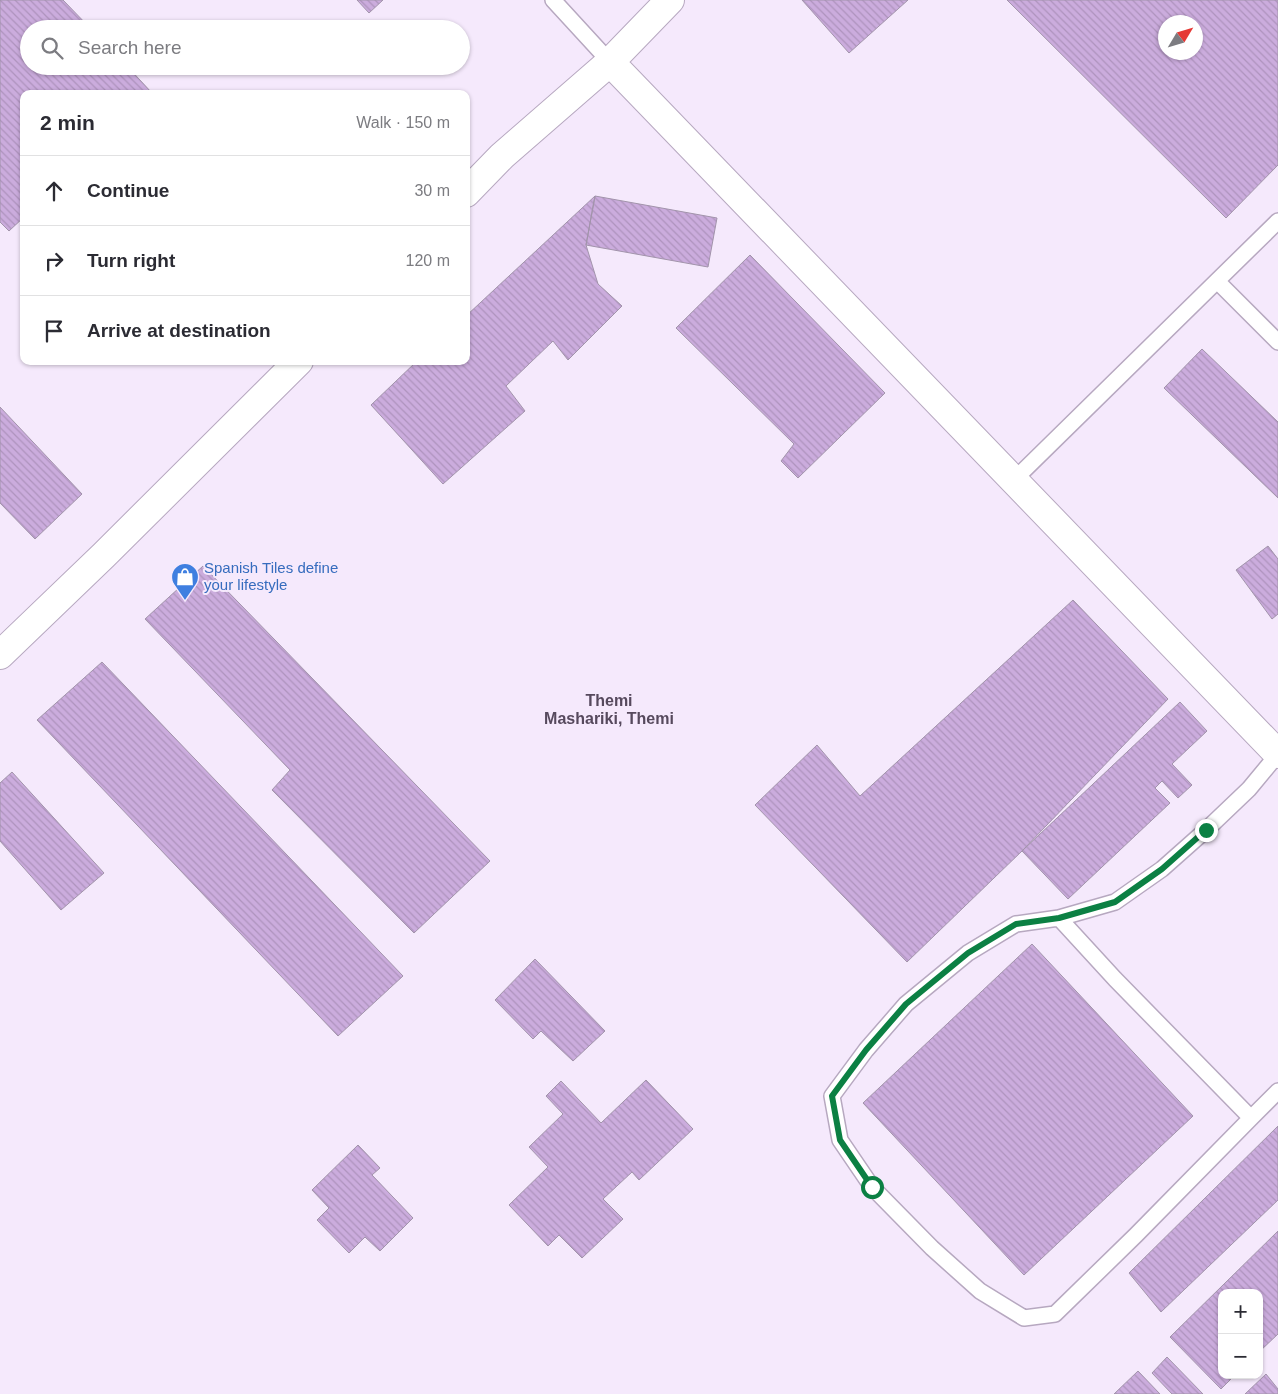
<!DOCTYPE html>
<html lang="en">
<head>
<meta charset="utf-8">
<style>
  body { margin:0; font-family:Arial,sans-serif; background:#f7f7f7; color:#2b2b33 }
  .controls { position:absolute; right:15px; bottom:15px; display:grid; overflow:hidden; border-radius:10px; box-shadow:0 1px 4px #0004 }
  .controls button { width:45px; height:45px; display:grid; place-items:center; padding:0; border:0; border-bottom:1px solid #e1e1e2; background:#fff; color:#2b2b33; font:25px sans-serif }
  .compass { position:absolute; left:1158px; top:15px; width:45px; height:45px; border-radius:50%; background:#fff; box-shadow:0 1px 4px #0004; rotate:52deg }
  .stop { position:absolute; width:15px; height:15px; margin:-11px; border:4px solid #0b8043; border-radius:50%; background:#fff }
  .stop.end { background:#0b8043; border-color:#fff; box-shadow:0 1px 5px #0008 }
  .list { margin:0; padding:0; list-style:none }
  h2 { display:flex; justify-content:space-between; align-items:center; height:65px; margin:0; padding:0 20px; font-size:21px }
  h2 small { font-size:16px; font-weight:400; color:#7c7c81 }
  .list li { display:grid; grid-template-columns:32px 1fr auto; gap:15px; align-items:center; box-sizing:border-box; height:70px; padding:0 20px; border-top:1px solid #e1e1e2 }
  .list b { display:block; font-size:19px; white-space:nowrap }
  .list em { font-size:16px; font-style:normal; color:#7c7c81 }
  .icon { flex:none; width:28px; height:28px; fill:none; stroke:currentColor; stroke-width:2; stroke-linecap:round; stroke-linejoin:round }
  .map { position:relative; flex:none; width:1278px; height:1394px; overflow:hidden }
  .search { position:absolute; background:#fff; box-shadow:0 1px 4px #0004; left:20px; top:20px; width:450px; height:55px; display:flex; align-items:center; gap:12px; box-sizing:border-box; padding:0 18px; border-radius:28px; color:#7c7c81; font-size:19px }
  .panel { position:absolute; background:#fff; box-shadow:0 1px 4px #0004; left:20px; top:90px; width:450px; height:275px; border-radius:10px }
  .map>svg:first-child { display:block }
  .building { fill:url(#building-back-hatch); stroke:#a294ab; fill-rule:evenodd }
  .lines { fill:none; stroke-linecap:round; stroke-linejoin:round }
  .service-casing { stroke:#b7a8c0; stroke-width:18 }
  .minor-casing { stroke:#b7a8c0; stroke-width:30 }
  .service { stroke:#fff; stroke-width:15 }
  .minor { stroke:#fff; stroke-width:28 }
  .route { stroke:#0b8043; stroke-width:6 }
  .labels { text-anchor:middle; stroke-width:4; stroke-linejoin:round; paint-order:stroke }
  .shop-label { font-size:15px; fill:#366cbe; stroke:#f5e9fc; text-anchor:start }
  .neighbourhood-label { font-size:16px; font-weight:bold; fill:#56495d; stroke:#f5e9fc }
</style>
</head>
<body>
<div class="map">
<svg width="1278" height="1394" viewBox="0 0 1278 1394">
  <defs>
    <pattern id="building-back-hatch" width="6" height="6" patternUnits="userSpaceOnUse" patternTransform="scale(1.25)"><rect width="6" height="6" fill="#cbacdd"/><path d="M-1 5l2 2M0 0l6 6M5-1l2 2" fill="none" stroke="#ae93bd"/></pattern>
  </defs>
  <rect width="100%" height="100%" fill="#f5e9fc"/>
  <path class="building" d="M0 0H63L91 29H29V66H127L152 93 24 94V217L9 231 0 222Z
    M357 0H383L369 13Z
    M802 0H908L849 53Z
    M1007 0H1278V165L1226 218ZM1166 22H1196V52H1166Z
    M595 196 717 218 708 267 586 245Z
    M595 196 586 245 598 284 622 306 568 360 553 341 506 386 525 411 443 484 371 405 417 361H466V316Z
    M750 255 885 393 798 478 781 461 794 444 676 328Z
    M1202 349 1278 422V498L1164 388Z
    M0 407 82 494 35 539 0 503Z
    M1268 546 1278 559V614L1272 619 1236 570Z
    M203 566 490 861 414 933 272 790 290 770 145 619Z
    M1073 600 1168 699 1022 851 907 962 755 805 817 745 860 796Z
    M102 662 403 976 338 1036 37 720Z
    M1180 702 1207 731 1172 764 1192 785 1178 798 1162 781 1155 788 1170 803 1068 899 1022 851Z
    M12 772 104 873 61 910 0 841V783Z
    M1032 944 1193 1116 1024 1275 863 1103Z
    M535 959 605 1031 573 1061 541 1031 533 1039 495 1000Z
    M646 1080 693 1129 639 1180 632 1172 603 1199 623 1219 582 1258 559 1235 548 1246 509 1205 548 1167 529 1147 563 1114 546 1096 561 1081 601 1123Z
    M1278 1126V1200L1161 1312 1129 1273Z
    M358 1145 380 1168 372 1175 413 1218 380 1251 365 1237 349 1253 317 1220 329 1208 312 1190Z
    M1278 1231V1334L1259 1352V1293H1222V1375H1235L1221 1389 1170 1337Z
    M1167 1357 1203 1394H1172L1152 1373Z
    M1138 1371 1160 1394H1114Z
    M1266 1374 1278 1389V1394H1245Z"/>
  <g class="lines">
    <defs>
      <path id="service" d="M553 0 610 62
        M1217 281 1278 342
        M1014 480 1278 221
        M1278 754 1249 789 1206 830 1162 869 1115 902 1059 918 1016 924 968 953 906 1004 866 1050 832 1096 840 1140 872 1187 932 1248 980 1291 1024 1318 1055 1314 1136 1235 1251 1118 1278 1091
        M1059 918 1115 979 1251 1118"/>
      <path id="minor" d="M610 62 1278 754
        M466 193 502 156 610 62 670 0
        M0 655 104 555 299 361"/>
    </defs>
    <use href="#service" class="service-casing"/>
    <use href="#minor" class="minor-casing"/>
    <use href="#service" class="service"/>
    <use href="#minor" class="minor"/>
  </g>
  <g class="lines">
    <path class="route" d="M872 1187 840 1140 832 1096 866 1050 906 1004 968 953 1016 924 1059 918 1115 902 1162 869 1206 830"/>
  </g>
  <defs>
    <symbol id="shop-pin" viewBox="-11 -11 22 30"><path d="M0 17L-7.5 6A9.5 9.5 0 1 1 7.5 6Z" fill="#3f7fe0" stroke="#f5e9fc"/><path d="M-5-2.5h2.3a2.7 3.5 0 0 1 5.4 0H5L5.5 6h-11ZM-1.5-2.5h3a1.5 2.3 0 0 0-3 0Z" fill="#fff"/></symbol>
  </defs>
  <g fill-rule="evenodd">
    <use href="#shop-pin" x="169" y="561" width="32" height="43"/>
  </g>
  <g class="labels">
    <g class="shop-label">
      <text x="204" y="573">Spanish Tiles define<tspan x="204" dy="17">your lifestyle</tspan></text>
    </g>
    <g class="neighbourhood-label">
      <text x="609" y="706">Themi<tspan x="609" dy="18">Mashariki, Themi</tspan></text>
    </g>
  </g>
</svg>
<div class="controls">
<button>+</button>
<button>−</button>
</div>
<svg class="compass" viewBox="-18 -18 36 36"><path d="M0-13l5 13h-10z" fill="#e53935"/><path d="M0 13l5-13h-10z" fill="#7c7c81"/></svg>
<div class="stop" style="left:872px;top:1187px"></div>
<div class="stop end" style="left:1206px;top:830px"></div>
<div class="search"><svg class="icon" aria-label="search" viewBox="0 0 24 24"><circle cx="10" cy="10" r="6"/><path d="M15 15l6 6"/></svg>Search here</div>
<section class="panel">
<h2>2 min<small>Walk · 150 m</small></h2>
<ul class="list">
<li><svg class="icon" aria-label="ahead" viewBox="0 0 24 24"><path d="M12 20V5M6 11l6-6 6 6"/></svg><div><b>Continue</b></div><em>30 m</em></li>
<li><svg class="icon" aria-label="right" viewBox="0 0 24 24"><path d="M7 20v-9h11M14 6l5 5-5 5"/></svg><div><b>Turn right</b></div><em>120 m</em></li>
<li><svg class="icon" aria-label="arrive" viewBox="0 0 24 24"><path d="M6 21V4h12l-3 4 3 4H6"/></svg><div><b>Arrive at destination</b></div></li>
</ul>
</section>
</div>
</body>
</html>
